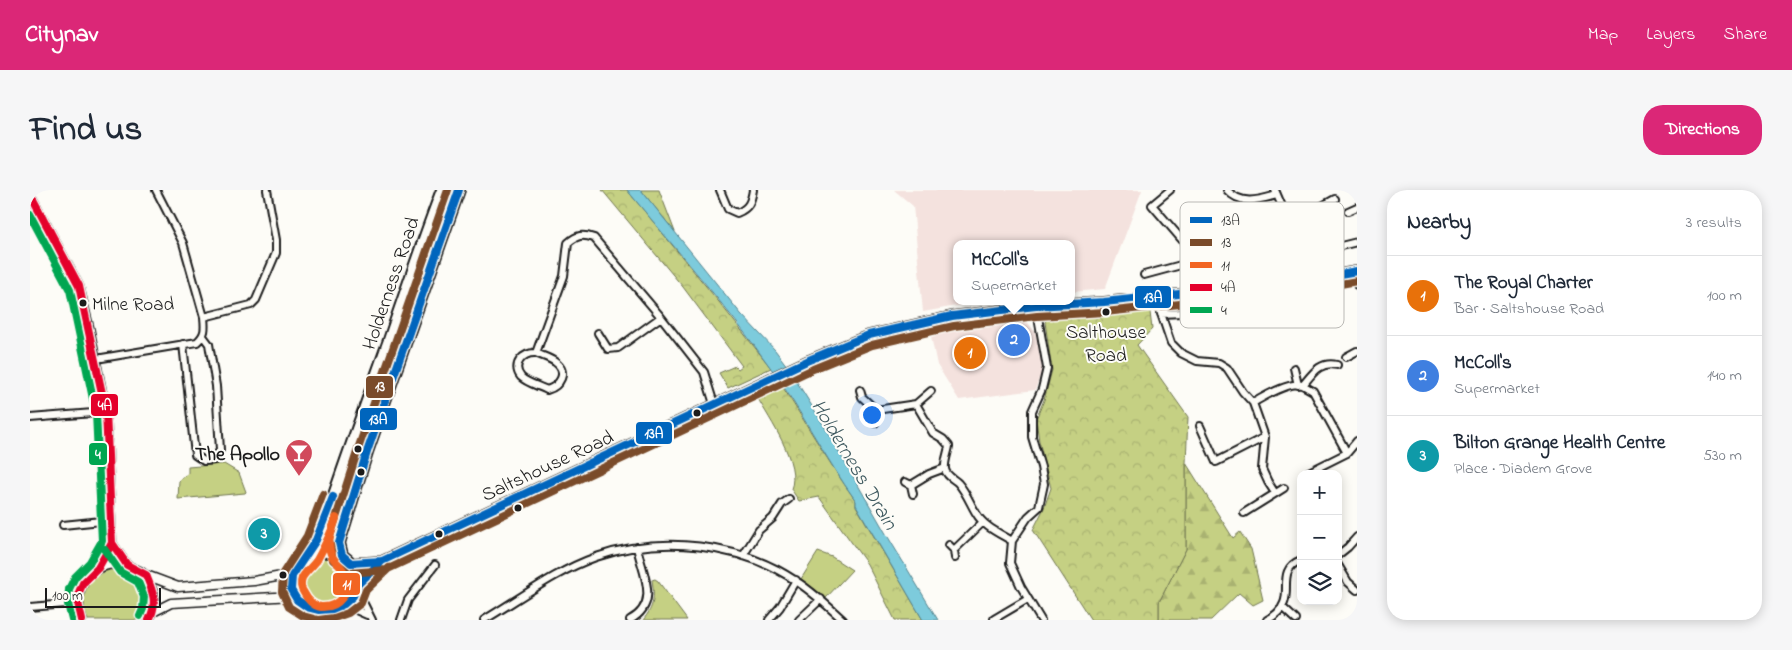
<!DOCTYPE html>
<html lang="en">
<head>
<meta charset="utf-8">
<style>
  body { margin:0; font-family:"Indie Flower",sans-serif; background:#f6f6f7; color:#1f2937 }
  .controls { position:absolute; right:15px; bottom:15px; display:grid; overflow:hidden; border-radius:10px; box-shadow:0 2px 12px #0003 }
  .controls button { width:45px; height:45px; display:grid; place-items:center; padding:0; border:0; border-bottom:1px solid #e0e1e3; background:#fff; color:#1f2937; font:25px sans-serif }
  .scale { position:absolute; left:15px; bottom:12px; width:116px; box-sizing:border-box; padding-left:5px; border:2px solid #1c1c1c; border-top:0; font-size:14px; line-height:18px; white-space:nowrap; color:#1c1c1c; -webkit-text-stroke:4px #fdfcf7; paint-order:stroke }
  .you { position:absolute; left:841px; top:224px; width:18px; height:18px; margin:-12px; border:4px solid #fff; border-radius:50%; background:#1a73e8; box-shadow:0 0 0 8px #1a73e833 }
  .badge { display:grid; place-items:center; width:32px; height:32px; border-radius:50%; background:#db2777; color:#fff; font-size:16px; font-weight:700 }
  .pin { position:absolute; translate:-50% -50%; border:2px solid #fff; box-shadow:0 1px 5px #0006 }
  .popup { position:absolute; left:923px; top:50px; width:122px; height:65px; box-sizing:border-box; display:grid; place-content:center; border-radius:10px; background:#fff; filter:drop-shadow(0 1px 4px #0005); font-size:16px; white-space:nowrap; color:#747a83 }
  .popup b { font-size:19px; color:#1f2937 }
  .popup::after { content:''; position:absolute; left:50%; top:100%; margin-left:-10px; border:10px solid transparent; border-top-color:#fff }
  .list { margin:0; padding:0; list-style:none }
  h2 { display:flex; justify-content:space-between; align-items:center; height:65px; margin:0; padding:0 20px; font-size:21px }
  h2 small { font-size:16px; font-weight:400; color:#747a83 }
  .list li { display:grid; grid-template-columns:32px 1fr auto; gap:15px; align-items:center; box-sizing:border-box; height:80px; padding:0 20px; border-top:1px solid #e0e1e3 }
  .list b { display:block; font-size:19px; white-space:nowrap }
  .list p { margin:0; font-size:16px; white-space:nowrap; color:#747a83 }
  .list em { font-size:16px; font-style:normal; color:#747a83 }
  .icon { flex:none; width:28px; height:28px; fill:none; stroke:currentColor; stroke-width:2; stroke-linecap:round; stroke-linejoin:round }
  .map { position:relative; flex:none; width:1327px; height:430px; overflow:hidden; border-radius:20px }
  header { display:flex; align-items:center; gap:30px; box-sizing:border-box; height:70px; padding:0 25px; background:#db2777; color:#fff }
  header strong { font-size:24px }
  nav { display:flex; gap:28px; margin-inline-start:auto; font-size:18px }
  .intro { display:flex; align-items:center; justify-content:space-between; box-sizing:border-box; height:120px; padding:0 30px }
  h1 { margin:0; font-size:35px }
  .button { padding:12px 22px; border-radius:20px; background:#db2777; color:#fff; font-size:18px; font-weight:700 }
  main { display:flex; gap:30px; padding:0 30px }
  aside { flex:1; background:#fff; border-radius:20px; box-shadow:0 2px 12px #0003 }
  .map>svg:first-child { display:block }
  .built { fill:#f4e2de }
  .grass { fill:#c5d083; stroke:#707650 }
  .forest { fill:url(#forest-firs); stroke:#707650 }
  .park { fill:url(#park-crowns); stroke:#707650 }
  .water { fill:#7dcbdc; stroke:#56858f }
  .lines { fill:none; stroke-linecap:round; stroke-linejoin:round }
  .minor-casing { stroke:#1c1c1c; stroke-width:10 }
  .tertiary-casing { stroke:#1c1c1c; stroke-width:11 }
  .secondary-casing { stroke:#1c1c1c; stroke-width:12 }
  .trunk-casing { stroke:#1c1c1c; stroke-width:14 }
  .minor { stroke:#fdfcf7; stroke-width:6 }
  .tertiary { stroke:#fdfcf7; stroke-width:8 }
  .secondary { stroke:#fdfcf7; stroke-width:9 }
  .trunk { stroke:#fdfcf7; stroke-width:10 }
  .bus-1-casing { stroke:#fdfcf7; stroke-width:11 }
  .bus-2-casing { stroke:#fdfcf7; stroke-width:11 }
  .bus-3-casing { stroke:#fdfcf7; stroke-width:11 }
  .bus-4-casing { stroke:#fdfcf7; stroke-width:11 }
  .bus-5-casing { stroke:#fdfcf7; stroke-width:11 }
  .bus-1 { stroke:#0065bd; stroke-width:8 }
  .bus-2 { stroke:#7a4b2a; stroke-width:8 }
  .bus-3 { stroke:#f26522; stroke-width:8 }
  .bus-4 { stroke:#e4002b; stroke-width:8 }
  .bus-5 { stroke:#00a651; stroke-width:8 }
  .bus-dot { fill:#1c1c1c; stroke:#fdfcf7; stroke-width:2 }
  .labels { text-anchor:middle; stroke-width:4; stroke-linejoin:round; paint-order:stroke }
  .bus-label { font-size:19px; fill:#1c1c1c; stroke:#fdfcf7; text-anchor:start }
  .street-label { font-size:20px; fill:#1c1c1c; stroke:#fdfcf7 }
  .poi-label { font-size:20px; font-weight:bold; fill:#1c1c1c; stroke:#fdfcf7; text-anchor:end }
  .water-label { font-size:21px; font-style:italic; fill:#3e595f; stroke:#fdfcf7 }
  .key { fill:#fdfcf7; stroke:#bab9b5; stroke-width:1 }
  .key-label { font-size:14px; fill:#1c1c1c }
  .line-badge { stroke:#fdfcf7; stroke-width:2 }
  .badge-label { font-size:14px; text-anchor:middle; font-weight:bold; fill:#fff }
</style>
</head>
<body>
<header>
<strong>Citynav</strong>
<nav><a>Map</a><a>Layers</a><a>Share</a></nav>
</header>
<div class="intro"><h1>Find us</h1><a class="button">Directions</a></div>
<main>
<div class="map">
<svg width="1327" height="430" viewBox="0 0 1327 430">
  <defs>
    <pattern id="forest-firs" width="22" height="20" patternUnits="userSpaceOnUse" patternTransform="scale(1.25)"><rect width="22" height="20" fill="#c5d083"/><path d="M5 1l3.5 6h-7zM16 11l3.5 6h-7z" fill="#a9b271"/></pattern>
    <pattern id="park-crowns" width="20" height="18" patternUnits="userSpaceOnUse" patternTransform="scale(1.25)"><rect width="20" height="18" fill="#c5d083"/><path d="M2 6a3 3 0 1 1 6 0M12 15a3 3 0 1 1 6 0" fill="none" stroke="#a9b271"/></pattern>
  </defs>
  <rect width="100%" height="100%" fill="#fdfcf7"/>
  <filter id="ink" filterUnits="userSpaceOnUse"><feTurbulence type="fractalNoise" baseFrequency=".02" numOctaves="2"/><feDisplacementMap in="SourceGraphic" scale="10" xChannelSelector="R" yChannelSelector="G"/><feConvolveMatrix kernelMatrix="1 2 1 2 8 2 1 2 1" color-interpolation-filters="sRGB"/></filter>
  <g filter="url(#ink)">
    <path class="built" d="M864 0H1112L1075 99 1042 102V54H926V111H954L893 122 883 16Z
      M1301 13 1311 33 1300 38 1290 19Z
      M990 123 1006 143 1013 179 1005 200 929 210 907 175 899 137Z"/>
    <path class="grass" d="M194 274 209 283 216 302 215 303 148 309 149 291 158 283V277Z
      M788 362 802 367 822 380 796 408 771 389Z
      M295 366C310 369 325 379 322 397 321 404 320 409 314 414 309 419 300 421 292 422 256 411 258 376 295 366Z
      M80 380C109 378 127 404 112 430H58C47 409 57 386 80 380Z
      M625 389 628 391 657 430H613C624 417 625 407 622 390Z"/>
    <path class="forest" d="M1156 273 1203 348 1210 342 1221 359 1233 410 1223 415 1209 403 1181 430H1129V412L1156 359Z"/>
    <path class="park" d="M572 0H597L689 112 741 178 698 198 689 183 705 176 708 179 712 176 653 97Z
      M611 0H629L645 42Z
      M1119 114 1122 139 1107 155 1158 227 1156 273V359L1129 412V430H1061L1003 340 1014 318 1021 298 1009 251 1006 229 1014 210 1022 180 1015 132 1024 120Z
      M752 196C777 234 799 274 826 311V316L893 430H865L837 374 789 307 769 311 761 299C771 274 740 230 727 207Z"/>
    <path class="water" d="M597 0H611L711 124 745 160 757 176 790 229 855 342 908 430H893L826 315V311C795 268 771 220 740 177 696 115 645 59 597 0Z"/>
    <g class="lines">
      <defs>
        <path id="minor" d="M690 0 698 19 707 23C719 18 721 12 723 0
          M1140 0 1122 15 1166 66 1185 75
          M1197 0C1211 16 1229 10 1247 5
          M1245 0 1251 14 1262 68
          M1318 21 1327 17
          M1256 36 1305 9
          M1322 83 1327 95
          M1114 85 1151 75 1164 64
          M1249 93 1252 118
          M1183 99 1182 83 1185 75 1218 76 1262 68 1327 52
          M1125 106 1141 153 1151 163 1167 171 1189 173 1197 178 1213 202 1223 213 1235 247 1232 279 1238 292 1245 303
          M1006 116 1017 178 1012 199 1002 221V247L1011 277 1014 294 1009 317 998 327 982 351 980 373 991 397 1011 430
          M1131 124 1280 117 1296 114
          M174 127 221 115 226 110 246 63V50L237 0
          M568 143 578 159 588 158 631 127
          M153 154 165 265 174 271 184 270 190 260 186 196 179 154 173 146
          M506 163C493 162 481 175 491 187 497 193 509 196 517 200 530 196 539 182 525 172 520 168 512 166 506 163L534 86 538 53C547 45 552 44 564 48L631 127 674 182 684 214
          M1316 167 1327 161
          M66 169 167 152C176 144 175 138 174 127L153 53 126 0
          M1264 178 1268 195
          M1273 195C1283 183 1290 171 1307 175
          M830 200 832 207 846 220 886 214 903 243 913 249 919 256C918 263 914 272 915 279 916 286 924 289 928 293 936 302 940 313 946 323 954 337 969 343 982 351
          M1223 213C1233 207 1260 191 1272 195 1275 196 1279 199 1283 201L1317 263
          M886 214 901 201
          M0 228 76 222
          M845 233 846 220
          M1170 236 1186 272 1235 247
          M1275 284 1317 263 1327 251
          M875 292 881 295 883 304
          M881 295 899 284 915 278
          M1214 323 1254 298
          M33 335 81 330
          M919 355 924 360 925 368
          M924 360 953 332
          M1308 365 1318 357 1327 347
          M713 366 729 340 743 328 752 314 759 309
          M1308 375 1318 392 1327 400
          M327 400 342 430
          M0 417 48 413
          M319 417 337 425
          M1252 417 1266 430
          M964 429 998 409
          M371 430 378 410 405 375
          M454 430C491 408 526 381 566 367 631 345 710 353 766 391 783 402 798 416 813 430
          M600 430C631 413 612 383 607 357
          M739 430 750 417 766 390
          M769 430 791 409
          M1237 430C1245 426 1251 421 1254 413 1260 399 1248 379 1271 370"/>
        <path id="tertiary" d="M0 4 49 96 59 137 76 222 82 353 68 378
          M82 353 97 375
          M116 385 148 397 224 391 263 384
          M123 422 141 413 263 406
          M52 430C50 421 47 413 49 403 53 380 83 367 103 378 108 380 114 382 116 386 118 389 119 393 121 397 126 408 125 419 119 430"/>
        <path id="secondary" d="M321 373 352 371 779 170 839 145 922 126 1006 116 1074 112 1271 91 1327 81
          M328 394 351 371"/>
        <path id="trunk" d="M278 365C337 345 341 424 299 426 291 426 284 427 277 422 266 415 260 399 262 386 264 378 273 372 278 365 291 345 298 322 306 299 323 249 341 200 359 150 376 100 393 50 412 0
          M312 365 309 353 337 262 429 0"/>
      </defs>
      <use href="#minor" class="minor-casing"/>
      <use href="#tertiary" class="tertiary-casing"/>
      <use href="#secondary" class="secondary-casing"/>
      <use href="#trunk" class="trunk-casing"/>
      <use href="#minor" class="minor"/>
      <use href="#tertiary" class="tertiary"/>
      <use href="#secondary" class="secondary"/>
      <use href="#trunk" class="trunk"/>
      <defs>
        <path id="bus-1" d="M429 0 337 262 309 353 312 365 321 373 352 371 779 170 839 145 922 126 1006 116 1074 112 1271 91 1327 81
          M303 307 286 350 262 386 261 400 267 410 277 417 289 420 302 419 314 414 323 406 328 394 352 371"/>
        <path id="bus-2" d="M418 0 328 259 299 350 303 370 319 383 356 380 783 179 842 155 924 136 1007 126 1075 122 1272 101 1327 91
          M293 304 277 346 253 383 252 402 259 417 273 426 288 430 304 428 318 423 331 413 336 400 359 378"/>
        <path id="bus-3" d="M306 328C304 336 299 346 299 354 300 372 310 372 315 384 322 401 309 418 291 417 283 416 277 409 274 403 271 399 270 393 272 388 275 382 283 376 287 370 294 357 302 342 306 328Z"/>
        <path id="bus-4" d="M0 4 49 96 76 222 82 353 68 378 53 393 49 402 48 413 52 430
          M82 353 97 375 116 385C123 402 128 413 119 430"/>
        <path id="bus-5" d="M0 25 40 100 66 223 72 351 60 372 45 387 39 399 38 414 42 430
          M74 359 90 382 108 392 114 407 113 419 110 426"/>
      </defs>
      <use href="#bus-1" class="bus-1-casing"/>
      <use href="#bus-2" class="bus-2-casing"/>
      <use href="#bus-3" class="bus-3-casing"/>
      <use href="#bus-4" class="bus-4-casing"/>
      <use href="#bus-5" class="bus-5-casing"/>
      <use href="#bus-1" class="bus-1"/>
      <use href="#bus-2" class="bus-2"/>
      <use href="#bus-3" class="bus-3"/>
      <use href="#bus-4" class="bus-4"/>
      <use href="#bus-5" class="bus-5"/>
    </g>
  </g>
  <defs>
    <symbol id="bar-pin" viewBox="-11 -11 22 30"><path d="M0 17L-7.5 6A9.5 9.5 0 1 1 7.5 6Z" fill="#d1495b" stroke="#fdfcf7"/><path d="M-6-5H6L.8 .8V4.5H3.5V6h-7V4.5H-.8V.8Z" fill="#fff"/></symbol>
  </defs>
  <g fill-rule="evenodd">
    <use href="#bar-pin" x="253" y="247" width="32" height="43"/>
  </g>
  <g class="bus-dot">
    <circle cx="53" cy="113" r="4.5"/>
    <circle cx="1076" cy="122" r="4.5"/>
    <circle cx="667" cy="223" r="4.5"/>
    <circle cx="328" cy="259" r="4.5"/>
    <circle cx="331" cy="282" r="4.5"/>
    <circle cx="488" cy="318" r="4.5"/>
    <circle cx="409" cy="344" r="4.5"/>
    <circle cx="253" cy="385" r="4.5"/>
  </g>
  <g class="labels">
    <g class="bus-label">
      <text x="62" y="120">Milne Road</text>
      <text x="1076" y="148" text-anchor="middle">Salthouse<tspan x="1076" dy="23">Road</tspan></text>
    </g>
    <g class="street-label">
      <text transform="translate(360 93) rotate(-71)" y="7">Holderness Road</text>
      <text transform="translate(517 275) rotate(-25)" y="7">Saltshouse Road</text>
    </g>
    <g class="poi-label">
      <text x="250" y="270">The Apollo</text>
    </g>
    <g class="water-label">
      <text transform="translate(825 274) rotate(59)" y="7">Holderness Drain</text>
    </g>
  </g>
  <rect x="1150" y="12" width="164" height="126" rx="8" class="key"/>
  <rect x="1160" y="27" width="22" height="6" fill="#0065bd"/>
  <rect x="1160" y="49" width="22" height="7" fill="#7a4b2a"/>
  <rect x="1160" y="72" width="22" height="6" fill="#f26522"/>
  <rect x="1160" y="94" width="22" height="7" fill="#e4002b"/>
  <rect x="1160" y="117" width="22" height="6" fill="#00a651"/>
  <g class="key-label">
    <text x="1191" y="35">13A</text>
    <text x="1191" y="57">13</text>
    <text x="1191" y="80">11</text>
    <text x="1191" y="102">4A</text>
    <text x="1191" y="125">4</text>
  </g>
  <g class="line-badge">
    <rect x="1104" y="95" width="38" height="24" rx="5" fill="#0065bd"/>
    <rect x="335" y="185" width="29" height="24" rx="5" fill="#7a4b2a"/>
    <rect x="60" y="203" width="29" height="24" rx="5" fill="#e4002b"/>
    <rect x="329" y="217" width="39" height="24" rx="5" fill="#0065bd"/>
    <rect x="605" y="231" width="38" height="24" rx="5" fill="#0065bd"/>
    <rect x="58" y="252" width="20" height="24" rx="5" fill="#00a651"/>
    <rect x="302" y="382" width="29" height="24" rx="5" fill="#f26522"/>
  </g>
  <g class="badge-label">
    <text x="1123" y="112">13A</text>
    <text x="350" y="201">13</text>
    <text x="75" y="220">4A</text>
    <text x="348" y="234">13A</text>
    <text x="624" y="248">13A</text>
    <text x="68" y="269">4</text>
    <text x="317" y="399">11</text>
  </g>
</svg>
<div class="controls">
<button>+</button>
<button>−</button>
<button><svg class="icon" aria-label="layers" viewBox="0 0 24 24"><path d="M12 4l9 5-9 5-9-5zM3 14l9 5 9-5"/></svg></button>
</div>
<div class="scale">100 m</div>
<div class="you"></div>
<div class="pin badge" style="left:940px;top:163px;background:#e8710a">1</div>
<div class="pin badge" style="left:984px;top:150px;background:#3f7fe0">2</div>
<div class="popup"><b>McColl's</b>Supermarket</div>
<div class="pin badge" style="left:234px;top:344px;background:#0f9aa8">3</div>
</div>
<aside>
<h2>Nearby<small>3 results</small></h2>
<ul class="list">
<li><span class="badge" style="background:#e8710a">1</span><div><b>The Royal Charter</b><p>Bar · Saltshouse Road</p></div><em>100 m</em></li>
<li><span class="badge" style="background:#3f7fe0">2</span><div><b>McColl's</b><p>Supermarket</p></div><em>140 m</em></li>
<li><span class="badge" style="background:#0f9aa8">3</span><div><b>Bilton Grange Health Centre</b><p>Place · Diadem Grove</p></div><em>530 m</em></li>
</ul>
</aside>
</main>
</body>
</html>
